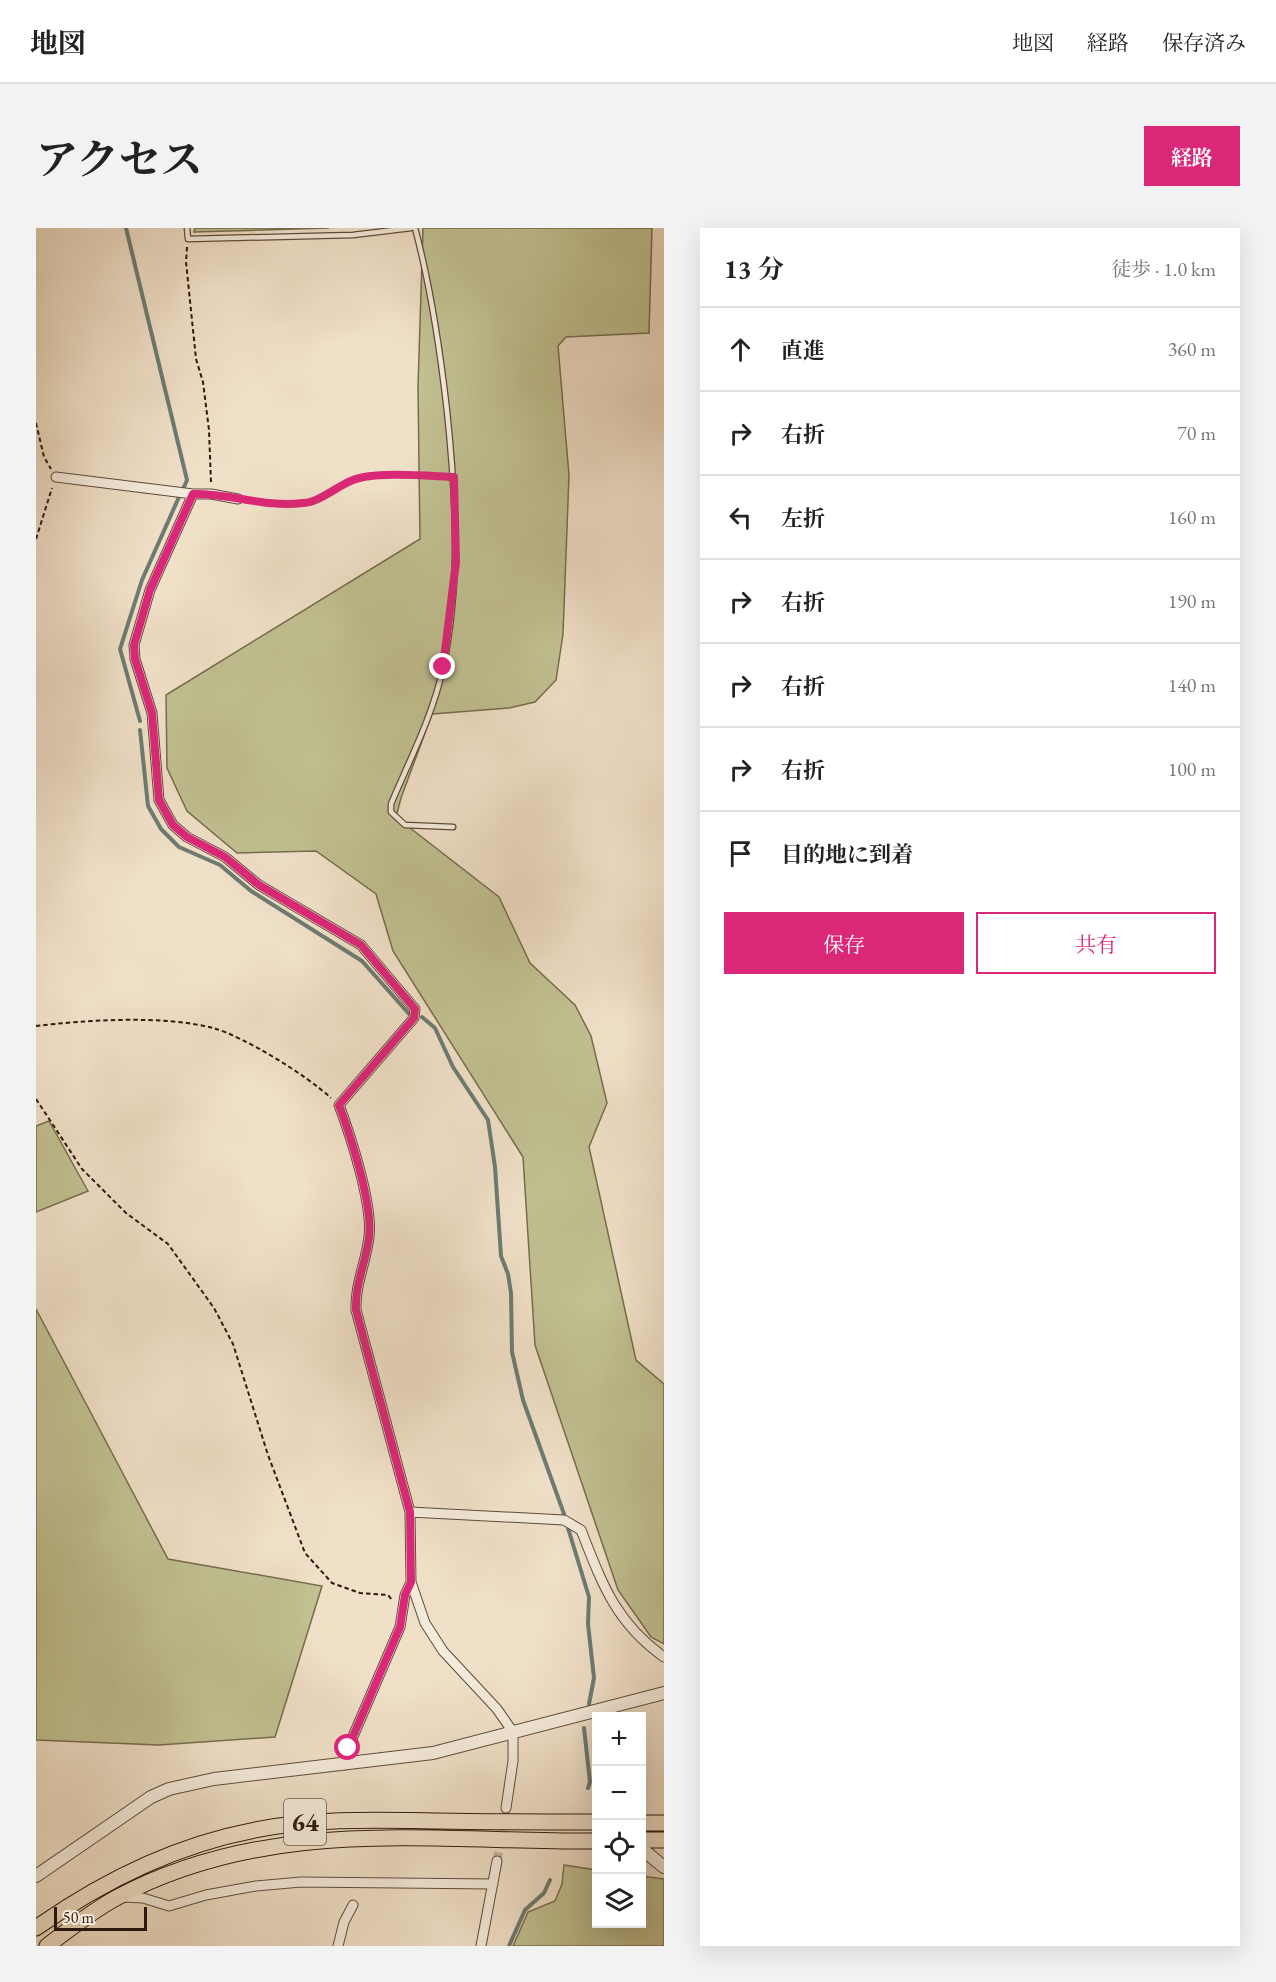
<!DOCTYPE html>
<html lang="ja">
<head>
<meta charset="utf-8">
<style>
  body { margin:0; font-family:"EB Garamond","Noto Serif JP",serif; background:#f2f2f2; color:#222 }
  .controls { position:absolute; right:18px; bottom:18px; display:grid; overflow:hidden; border-radius:0px; box-shadow:0 6px 24px #0002 }
  .controls button { width:54px; height:54px; display:grid; place-items:center; padding:0; border:0; border-bottom:2px solid #e0e0e0; background:#fff; color:#222; font:30px sans-serif }
  .scale { position:absolute; left:18px; bottom:15px; width:93px; box-sizing:border-box; padding-left:6px; border:3px solid #2d190c; border-top:0; font-size:16px; line-height:21px; white-space:nowrap; color:#2d190c; -webkit-text-stroke:4px #f5ebdb; paint-order:stroke }
  .stop { position:absolute; width:18px; height:18px; margin:-14px; border:4px solid #db2777; border-radius:50%; background:#fff }
  .stop.end { background:#db2777; border-color:#fff; box-shadow:0 2px 6px #0008 }
  .list { margin:0; padding:0; list-style:none }
  h2 { display:flex; justify-content:space-between; align-items:center; height:78px; margin:0; padding:0 24px; font-size:26px }
  h2 small { font-size:20px; font-weight:400; color:#767676 }
  .list li { display:grid; grid-template-columns:39px 1fr auto; gap:18px; align-items:center; box-sizing:border-box; height:84px; padding:0 24px; border-top:2px solid #e0e0e0 }
  .list b { display:block; font-size:22px; white-space:nowrap }
  .list em { font-size:20px; font-style:normal; color:#767676 }
  .actions { display:flex; gap:12px; padding:18px 24px }
  .actions a { flex:1; padding:14px 0; border:2px solid #db2777; border-radius:0px; text-align:center; font-size:21px; color:#db2777 }
  .actions .main { background:#db2777; color:#fff }
  .icon { flex:none; width:33px; height:33px; fill:none; stroke:currentColor; stroke-width:2; stroke-linecap:round; stroke-linejoin:round }
  .map { position:relative; flex:none; width:628px; height:1718px; overflow:hidden; border-radius:0px }
  header { display:flex; align-items:center; gap:36px; box-sizing:border-box; height:84px; padding:0 30px; background:#fff; border-bottom:2px solid #e0e0e0 }
  header strong { font-size:28px }
  nav { display:flex; gap:33px; margin-inline-start:auto; font-size:21px }
  .intro { display:flex; align-items:center; justify-content:space-between; box-sizing:border-box; height:144px; padding:0 36px }
  h1 { margin:0; font-size:42px }
  .button { padding:15px 27px; border-radius:0px; background:#db2777; color:#fff; font-size:21px; font-weight:700 }
  main { display:flex; gap:36px; padding:0 36px }
  aside { flex:1; background:#fff; border-radius:0px; box-shadow:0 6px 24px #0002 }
  .map>svg:first-child { display:block }
  .green { fill:#c1c091; stroke:#776c4e; stroke-width:1.5 }
  .lines { fill:none; stroke-linecap:round; stroke-linejoin:round }
  .stream { stroke:#6e7b73; stroke-width:4 }
  .minor-tunnel { stroke:#c9b8a2; stroke-width:9; stroke-dasharray:9 4.5; stroke-linecap:butt }
  .service-casing { stroke:#5e4b3b; stroke-width:7 }
  .minor-casing { stroke:#5e4b3b; stroke-width:11 }
  .tertiary-casing { stroke:#5e4b3b; stroke-width:14 }
  .primary-casing { stroke:#2d190c; stroke-width:17 }
  .path { stroke:#2d190c; stroke-width:2; stroke-dasharray:4.5 3; stroke-linecap:butt }
  .service { stroke:#f5ebdb; stroke-width:4.5 }
  .minor { stroke:#f5ebdb; stroke-width:9 }
  .tertiary { stroke:#f5ebdb; stroke-width:12 }
  .primary { stroke:#f0e0c8; stroke-width:15 }
  .route { stroke:#db2777; stroke-width:8 }
  .labels { text-anchor:middle; stroke-width:4.5; stroke-linejoin:round; paint-order:stroke }
  .shield { fill:#f5ebdb; stroke:#69584a; stroke-width:1.5 }
  .shield-label { font-size:26px; font-weight:bold; fill:#2d190c }
</style>
</head>
<body>
<header>
<strong>地図</strong>
<nav><a>地図</a><a>経路</a><a>保存済み</a></nav>
</header>
<div class="intro"><h1>アクセス</h1><a class="button">経路</a></div>
<main>
<div class="map">
<svg width="628" height="1718" viewBox="0 0 628 1718">
  <rect width="100%" height="100%" fill="#f0e0c8"/>
  <filter id="stains"><feTurbulence type="fractalNoise" baseFrequency=".00333" numOctaves="4"/><feColorMatrix values="0 0 0 0 .2 0 0 0 0 .09 0 0 0 0 .02 0 0 0 .5 -.17"/></filter>
  <radialGradient id="worn" r=".72"><stop offset=".6" stop-color="#630" stop-opacity="0"/><stop offset="1" stop-color="#630" stop-opacity=".3"/></radialGradient>
  <path class="green" d="M159 0H293L158 4Z
    M387 0H616L613 105 530 109 522 118 533 247 527 406 520 452 499 474 473 480 396 486 365 570 360 589 463 669 494 735 539 777 555 808 571 875 553 919 600 1132 628 1156V1416L615 1409 582 1362 499 1117 487 929 357 723 340 666 280 623 201 625 151 583 131 540 130 467 384 311 382 159Z
    M13 893 52 963 0 984V898Z
    M0 1081 132 1331 286 1358 239 1509 123 1517 0 1512Z
    M528 1637 560 1642V1696H606V1648L628 1651V1718H477L492 1684 519 1673 526 1656Z"/>
  <g class="lines">
    <path class="stream" d="M90 0 151 252 148 259
      M104 493 84 421 106 352 143 269
      M104 502 112 578 125 601 143 619 184 637 215 663 326 733 374 787
      M386 789 399 800 417 839 452 892 459 939 465 1028 472 1046 475 1065 476 1124 487 1172 528 1286
      M532 1300 553 1369 552 1396 558 1450 553 1476
      M548 1500 554 1554 552 1560
      M473 1718 489 1682 508 1665 514 1652"/>
    <path class="minor-tunnel" d="M461 1633 470 1580"/>
    <defs>
      <path id="service" d="M151 0 152 11 317 7 375 0
        M379 0C395 60 404 121 411 183 420 270 425 354 407 440 397 487 374 531 355 576V584L369 597 417 599"/>
      <path id="minor" d="M20 249 157 266H175L202 271
        M157 266 114 362 98 417 99 431 116 485 123 572 137 597 151 609 189 629 223 657 325 717 379 781 378 790 303 877C315 909 337 977 333 1009 330 1035 319 1056 320 1082L374 1284 375 1354 389 1395 407 1423 461 1481 477 1504V1533L470 1580
        M374 1284 528 1292 545 1302C566 1355 579 1394 628 1429
        M308 1537 312 1520 364 1399 369 1367 375 1354
        M87 1669 107 1670 133 1678 170 1667 220 1658 265 1654 457 1656
        M302 1718 308 1694 317 1677
        M445 1718 461 1633"/>
      <path id="tertiary" d="M606 1621 628 1639
        M0 1648 115 1569 133 1561 178 1551 397 1525 628 1465"/>
      <path id="primary" d="M606 1595H628
        M606 1612H628
        M0 1700C65 1654 140 1617 219 1602 279 1590 340 1592 401 1593 454 1594 507 1594 560 1594
        M11 1718C34 1701 57 1682 82 1669 234 1588 396 1614 560 1613"/>
    </defs>
    <use href="#service" class="service-casing"/>
    <use href="#minor" class="minor-casing"/>
    <use href="#tertiary" class="tertiary-casing"/>
    <use href="#primary" class="primary-casing"/>
    <path class="path" d="M151 19 150 34 160 131 167 154 173 202 175 255
      M0 195 8 229 15 241
      M210 273 226 276 269 275 319 251 366 248 409 249
      M0 311 16 260
      M0 798C50 792 128 787 177 800 209 809 270 847 295 870
      M0 871 46 941 90 985 132 1016 178 1080 197 1116 232 1227 269 1325 296 1355 324 1365 352 1367 357 1373"/>
    <use href="#service" class="service"/>
    <use href="#minor" class="minor"/>
    <use href="#tertiary" class="tertiary"/>
    <use href="#primary" class="primary"/>
  </g>
  <g class="lines">
    <path class="route" d="M312 1520 364 1399 369 1367 375 1354 374 1284 320 1082C319 1055 330 1035 333 1009 337 977 315 909 303 877L378 790 379 781 325 717 223 657 189 629 151 609 137 597 123 572 116 485 99 431 98 417 114 362 157 266C194 265 229 280 267 275 284 274 301 258 317 252 340 243 392 248 418 249L420 334 407 439"/>
  </g>
  <g class="labels">
    <rect class="shield" x="248" y="1571" width="42" height="46" rx="4.5"/>
    <g class="shield-label">
      <text x="269" y="1603">64</text>
    </g>
  </g>
  <rect width="100%" height="100%" filter="url(#stains)"/>
  <rect width="100%" height="100%" fill="url(#worn)"/>
</svg>
<div class="controls">
<button>+</button>
<button>−</button>
<button><svg class="icon" aria-label="locate" viewBox="0 0 24 24"><circle cx="12" cy="12" r="6"/><path d="M12 2v4M12 18v4M2 12h4M18 12h4"/></svg></button>
<button><svg class="icon" aria-label="layers" viewBox="0 0 24 24"><path d="M12 4l9 5-9 5-9-5zM3 14l9 5 9-5"/></svg></button>
</div>
<div class="scale">50 m</div>
<div class="stop" style="left:312px;top:1520px"></div>
<div class="stop end" style="left:407px;top:439px"></div>
</div>
<aside>
<h2>13 分<small>徒歩 · 1.0 km</small></h2>
<ul class="list">
<li><svg class="icon" aria-label="ahead" viewBox="0 0 24 24"><path d="M12 20V5M6 11l6-6 6 6"/></svg><div><b>直進</b></div><em>360 m</em></li>
<li><svg class="icon" aria-label="right" viewBox="0 0 24 24"><path d="M7 20v-9h11M14 6l5 5-5 5"/></svg><div><b>右折</b></div><em>70 m</em></li>
<li><svg class="icon" aria-label="left" viewBox="0 0 24 24"><path d="M17 20v-9H6M10 6l-5 5 5 5"/></svg><div><b>左折</b></div><em>160 m</em></li>
<li><svg class="icon" aria-label="right" viewBox="0 0 24 24"><path d="M7 20v-9h11M14 6l5 5-5 5"/></svg><div><b>右折</b></div><em>190 m</em></li>
<li><svg class="icon" aria-label="right" viewBox="0 0 24 24"><path d="M7 20v-9h11M14 6l5 5-5 5"/></svg><div><b>右折</b></div><em>140 m</em></li>
<li><svg class="icon" aria-label="right" viewBox="0 0 24 24"><path d="M7 20v-9h11M14 6l5 5-5 5"/></svg><div><b>右折</b></div><em>100 m</em></li>
<li><svg class="icon" aria-label="arrive" viewBox="0 0 24 24"><path d="M6 21V4h12l-3 4 3 4H6"/></svg><div><b>目的地に到着</b></div></li>
</ul>
<div class="actions"><a class="main">保存</a><a>共有</a></div>
</aside>
</main>
</body>
</html>
